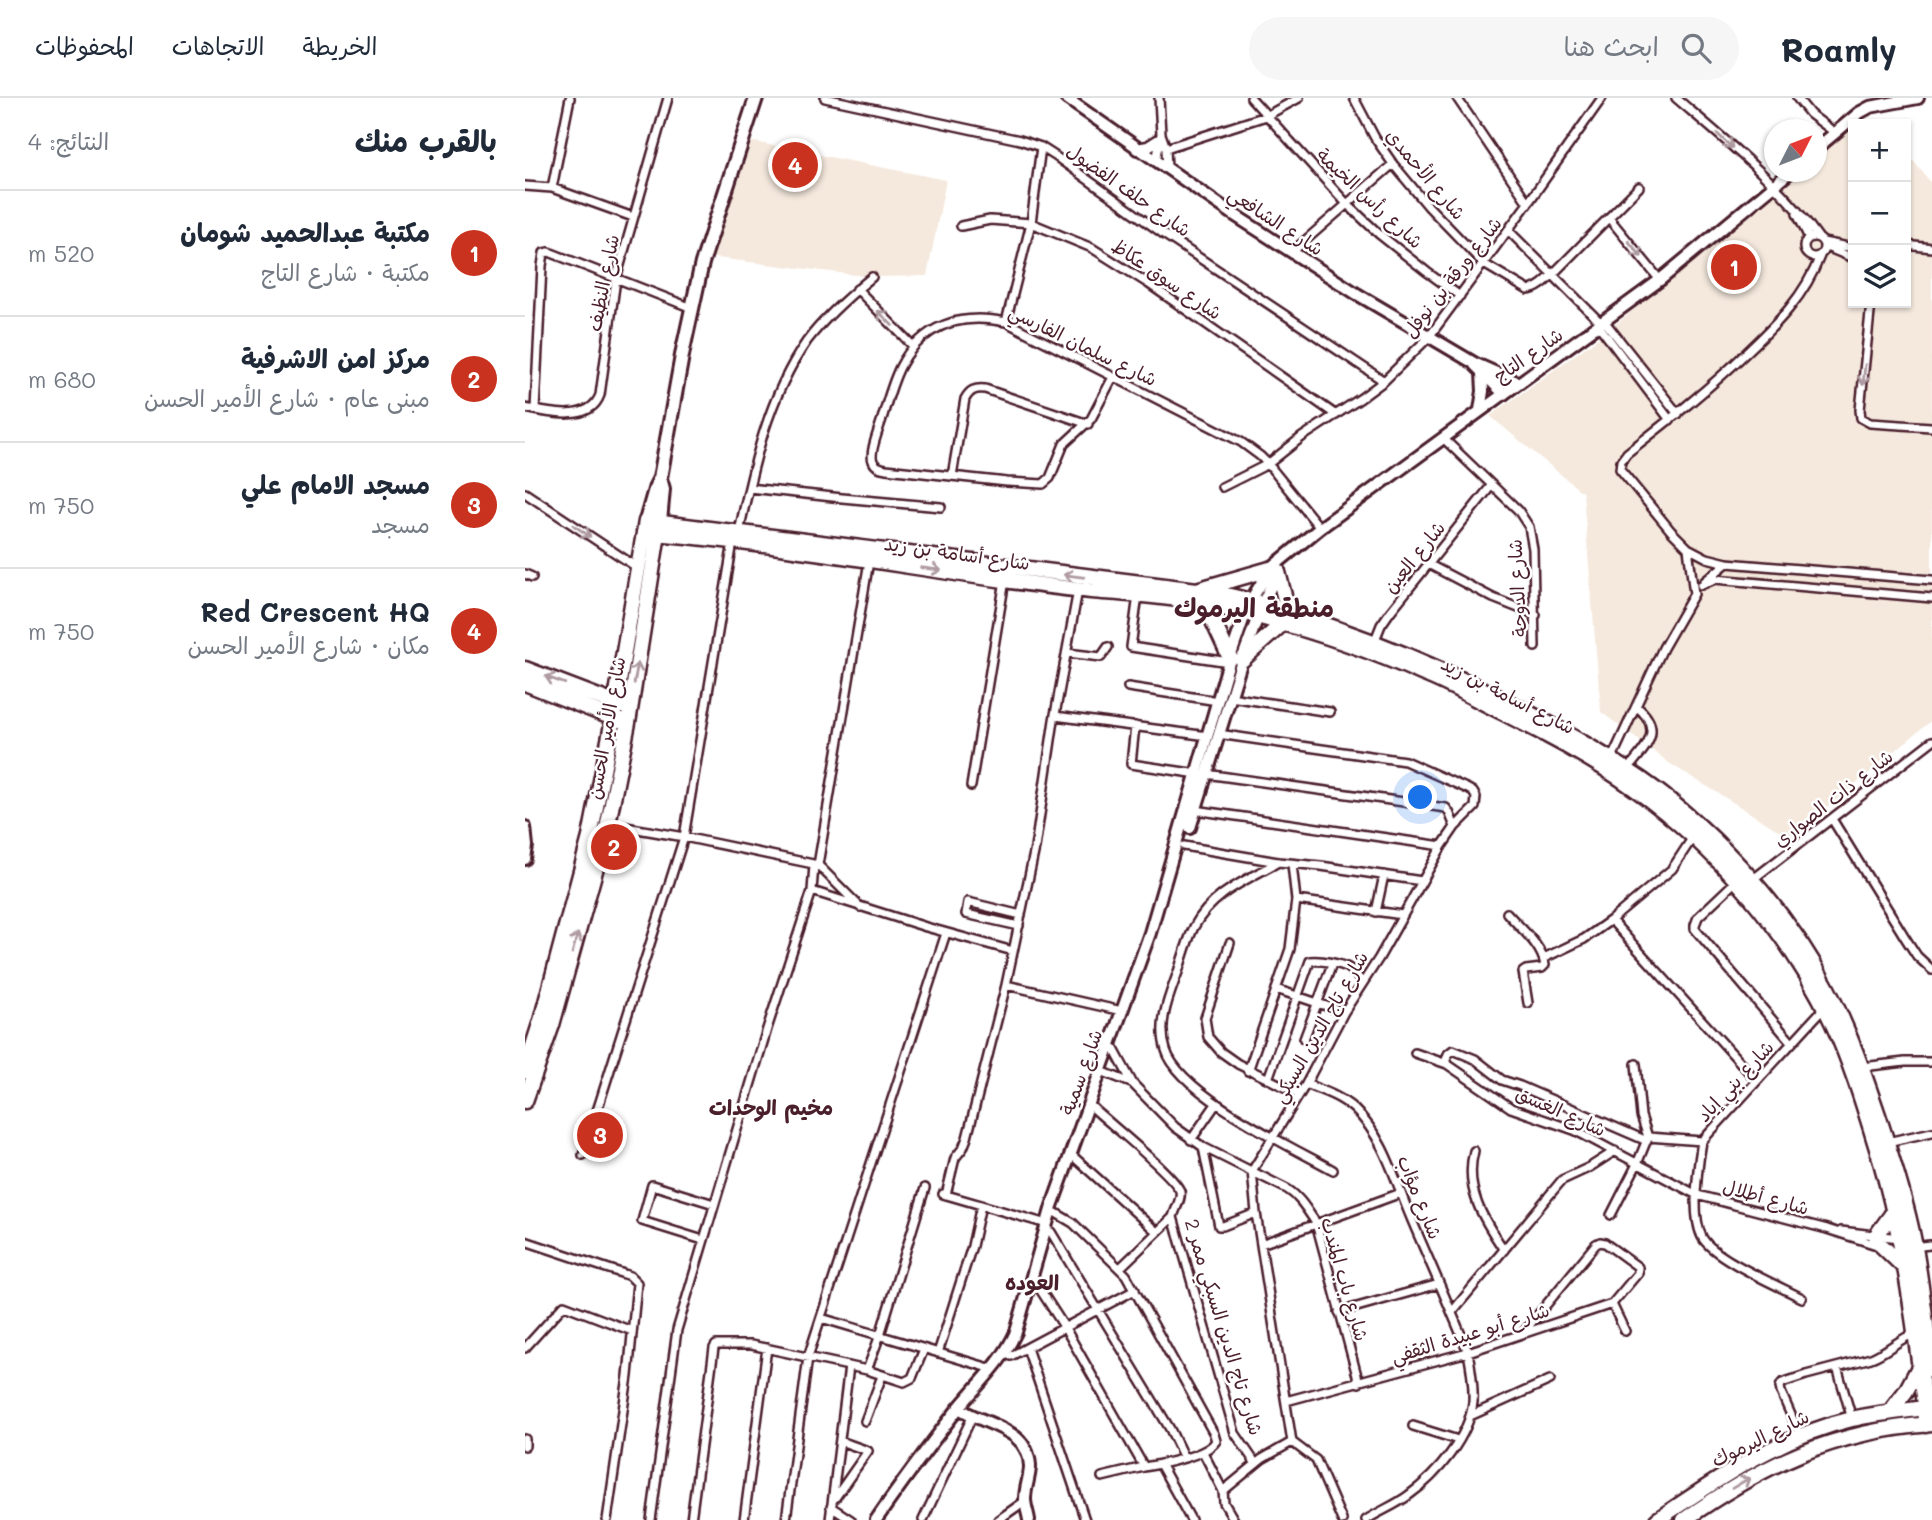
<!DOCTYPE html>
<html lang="ar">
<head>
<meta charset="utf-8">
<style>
  body { margin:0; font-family:Mali,"Playpen Sans Arabic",sans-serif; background:#f6f6f7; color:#1f2937; direction:rtl }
  .controls { position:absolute; right:21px; top:21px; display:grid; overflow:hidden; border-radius:0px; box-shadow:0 2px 5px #0004 }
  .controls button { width:63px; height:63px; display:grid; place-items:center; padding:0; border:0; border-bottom:2px solid #e0e1e3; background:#fff; color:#1f2937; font:35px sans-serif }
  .compass { position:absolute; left:1239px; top:21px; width:63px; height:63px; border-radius:50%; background:#fff; box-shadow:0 2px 5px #0004; rotate:48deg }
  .you { position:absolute; left:896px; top:700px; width:24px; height:24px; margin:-18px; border:5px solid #fff; border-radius:50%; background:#1a73e8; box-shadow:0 0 0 10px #1a73e833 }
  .badge { display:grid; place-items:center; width:46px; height:46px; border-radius:50%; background:#c8321e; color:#fff; font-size:23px; font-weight:700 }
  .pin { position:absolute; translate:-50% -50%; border:4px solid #fff; box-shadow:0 2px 7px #0006 }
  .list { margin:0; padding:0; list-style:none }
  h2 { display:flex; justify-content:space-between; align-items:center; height:91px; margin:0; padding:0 28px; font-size:30px }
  h2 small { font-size:23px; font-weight:400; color:#747a83 }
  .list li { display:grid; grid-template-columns:46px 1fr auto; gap:21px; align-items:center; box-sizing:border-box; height:126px; padding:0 28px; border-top:2px solid #e0e1e3 }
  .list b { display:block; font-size:26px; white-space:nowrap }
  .list p { margin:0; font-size:23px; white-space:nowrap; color:#747a83 }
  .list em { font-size:23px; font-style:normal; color:#747a83 }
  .icon { flex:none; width:38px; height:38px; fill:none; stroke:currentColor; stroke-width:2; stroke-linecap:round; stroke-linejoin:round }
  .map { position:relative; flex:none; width:1407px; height:1422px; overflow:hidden; direction:ltr }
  header { display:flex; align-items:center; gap:42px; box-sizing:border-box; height:98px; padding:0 35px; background:#fff; border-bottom:2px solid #e0e1e3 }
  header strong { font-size:33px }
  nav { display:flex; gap:38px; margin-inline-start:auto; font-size:24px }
  .search { width:490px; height:63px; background:#f6f6f7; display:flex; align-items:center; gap:18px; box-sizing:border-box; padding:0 24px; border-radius:38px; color:#747a83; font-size:26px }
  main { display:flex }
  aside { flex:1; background:#fff }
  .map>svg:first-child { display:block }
  .built { fill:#f5e9dd }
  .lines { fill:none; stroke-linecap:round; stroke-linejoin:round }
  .street-casing { stroke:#4a1f2b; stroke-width:12 }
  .secondary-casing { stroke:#4a1f2b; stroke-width:16 }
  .primary-casing { stroke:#4a1f2b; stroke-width:18 }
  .highway-casing { stroke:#4a1f2b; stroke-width:19 }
  .street { stroke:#fff; stroke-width:7 }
  .secondary { stroke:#fff; stroke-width:10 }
  .primary { stroke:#fff; stroke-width:12 }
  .highway { stroke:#fff; stroke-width:14 }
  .oneway { stroke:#ae9aa0 }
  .labels { text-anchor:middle; stroke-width:5; stroke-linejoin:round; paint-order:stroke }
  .street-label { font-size:19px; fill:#4a1f2b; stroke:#fff }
  .neighbourhood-label { font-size:21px; font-weight:bold; fill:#4a1f2b; stroke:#fff }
  .district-label { font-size:26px; font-weight:bold; fill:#4a1f2b; stroke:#fff }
</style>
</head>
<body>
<header>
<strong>Roamly</strong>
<div class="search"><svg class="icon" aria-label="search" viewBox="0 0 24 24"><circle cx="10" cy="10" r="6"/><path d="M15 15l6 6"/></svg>ابحث هنا</div>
<nav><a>الخريطة</a><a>الاتجاهات</a><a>المحفوظات</a></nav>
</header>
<main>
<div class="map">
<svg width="1407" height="1422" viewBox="0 0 1407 1422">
  <rect width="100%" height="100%" fill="#fff"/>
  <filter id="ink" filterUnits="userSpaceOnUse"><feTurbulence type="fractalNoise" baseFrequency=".0143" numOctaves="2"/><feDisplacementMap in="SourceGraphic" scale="14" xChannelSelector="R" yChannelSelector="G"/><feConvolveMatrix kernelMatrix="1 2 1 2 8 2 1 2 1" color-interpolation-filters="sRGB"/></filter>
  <g filter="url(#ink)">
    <path class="built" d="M1328 27V205H1381V54L1407 86V622L1266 740 1147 667 1076 614 1058 395 965 318 1083 233 1273 74H1292V58Z
      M219 42 421 82 402 178 347 179 183 159Z"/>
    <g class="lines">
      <defs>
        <path id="street" d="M300 0 495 42 516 49 530 58 637 135 859 283
          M726 0 822 106 854 136 902 174 935 198
          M829 0 850 40 868 66 903 108 959 166 1003 192C1013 191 1021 183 1028 176L1114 89
          M932 0 1003 105
          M1151 0C1200 42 1256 87 1293 139
          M1272 0 1285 16 1309 34
          M636 36 641 50 642 71
          M641 50 741 18 774 0
          M631 64 636 36 634 0
          M0 88 27 90 108 119
          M27 90 45 0
          M1272 116 1284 140
          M1084 120 1135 182
          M436 128 465 122 506 125 567 150 624 186 811 317
          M983 132 1073 222 1074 228 1145 322
          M1279 149a10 10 0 1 1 20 0a10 10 0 1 1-20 0Z
          M1298 144 1328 150
          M1381 147 1407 150
          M1299 148 1328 160
          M767 154 868 66
          M332 191 388 248
          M1346 205 1335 312 1336 320 1345 325 1406 329
          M1077 223 1080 224 1153 316
          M481 224 506 125 516 49
          M588 279 566 321 539 346 525 380 518 386 482 384 361 371C356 370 350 369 348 363 344 355 354 331 357 321 362 304 367 285 375 269 397 226 436 215 481 224L716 344 735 358 743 366 795 430
          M0 310C23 315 65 325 75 297L91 181 143 0
          M10 312 17 168 19 155 24 154 167 210
          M918 340 993 412 1004 429 1008 451 1010 549
          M427 378 440 301C445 292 450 290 460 291L563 326
          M697 389 743 366 777 339 836 300 859 283 904 239 1003 105 1077 0
          M224 390 317 400 416 409
          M0 395 113 470
          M214 434C228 368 243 299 282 243 300 219 324 198 347 179
          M1163 450 1182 460 1202 465 1179 484
          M1202 465 1407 482
          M903 466 968 500 1011 517
          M0 476 7 479
          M1176 487 1190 481 1407 500
          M553 492 529 622 510 750 481 887 597 913
          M613 497 606 549 704 564
          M848 547 856 527 865 514 966 388
          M542 555 576 559 583 549
          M603 589 693 603
          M705 599 805 614
          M530 618 683 638
          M610 628 606 666 673 676
          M693 636 880 663 943 691 948 694 951 699 950 709 930 729 917 748 854 860 819 914 781 986 727 1073 731 1115 767 1344
          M1086 662 1138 550 1169 496 1163 450 1146 433 1095 371 1096 363 1102 355C1143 323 1184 291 1221 255 1252 226 1280 198 1295 158
          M1102 672C1120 650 1141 632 1111 608
          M681 676 921 710 924 714 930 729
          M446 688 480 482
          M670 712 917 748
          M1307 721 1381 841 1392 858 1407 872
          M83 726 159 739 293 767 335 809
          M659 748 753 764 796 768 897 783
          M753 764C722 782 687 795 669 829 662 843 658 859 653 874 644 899 632 925 641 952 654 996 767 1049 808 1072
          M293 767 344 463
          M1227 782 1407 643
          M1211 783 1173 819 1170 827V831L1267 945
          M287 793 401 829 488 853
          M771 802 878 817
          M851 814 859 777
          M982 815C996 831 1016 846 1020 867L1017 870 1001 872 998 874 1003 905
          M1086 822 1232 983
          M494 828 441 816 443 804 496 817
          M705 845 680 920 683 939 696 954 713 966 774 996
          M1019 860 1059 841 1086 822 1147 771 1168 739
          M751 891 819 914
          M779 941 807 866
          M589 951 608 986 650 1029 678 1049 762 1091C775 1099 782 1112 791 1125L834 1285
          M890 955 922 966 986 1010 1049 1032 1172 1097 1302 1131 1358 1149
          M920 965 923 956 928 952 950 961 977 982 995 988 1122 1043
          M1111 966 1116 1018 1123 1039 1177 1043
          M1337 969 1380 964H1407
          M723 973 765 851 771 802 767 766
          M581 975 606 985
          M743 981 785 863C796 862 816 865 825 871 830 875 834 880 837 885
          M781 986C798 993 815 998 829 1011 860 1040 870 1083 886 1120 905 1165 925 1209 943 1254 946 1270 949 1287 948 1304 944 1339 912 1377 884 1397 871 1407 855 1413 841 1422
          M568 1010C584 1025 649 1077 655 1093 657 1101 650 1111 648 1119L710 1335 731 1366
          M666 1042 691 1006
          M1362 1044 1407 1034
          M678 1049 694 1128H698L731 1115
          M949 1053C939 1091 958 1121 979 1152
          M58 1057 159 739 208 444
          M550 1060 632 1134
          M418 1096 522 1126
          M421 1097 430 1060 438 1050 442 1040 481 887
          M1086 1117 1112 1066 1123 1039
          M1316 1133 1374 1140
          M526 1134 645 1331 659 1360
          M178 1142 117 1123 127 1087 189 1106
          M0 1143 105 1178 112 1185 103 1278 82 1422
          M736 1146 876 1095
          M1387 1149 1405 1147
          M595 1170 648 1119
          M511 1185 540 1230 619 1369C637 1366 682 1358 691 1343L689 1336 601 1177 548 1125 531 1115
          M1277 1200C1254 1188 1188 1160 1177 1139 1166 1117 1173 1067 1177 1043L1299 910
          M1087 1206 1100 1233
          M814 1214 914 1186
          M927 1214 1037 1082 1065 1069 1090 1053
          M296 1220 468 1271
          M0 1250 39 1207 107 1233
          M502 1250 560 1422
          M413 1255 447 1148 456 1107
          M486 1258 610 1192
          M1312 1269 1327 1321
          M342 1272 355 1237 400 1090
          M761 1303 943 1254 1087 1206 1113 1175V1169L1080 1145 1075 1144 1071 1146 998 1235
          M945 1318 1025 1282
          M340 1323 357 1278
          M888 1328 933 1342
          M1275 1338 1256 1294 1255 1289 1257 1285 1281 1277 1346 1260C1362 1254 1374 1241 1390 1235
          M0 1341V1348
          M767 1344 791 1362 817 1422
          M678 1354 698 1393
          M635 1366 666 1422
          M577 1379 619 1369
          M310 1400 343 1353 315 1343
          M306 1409 326 1422
          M126 1422 152 1232 242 931 287 793 289 767
          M166 1422 189 1250 191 1247H226L342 1272 379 1284 387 1280 399 1251
          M219 1422 242 1250
          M261 1422 283 1259 421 835
          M305 1422 324 1268
          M398 1422 448 1317
          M473 1422 500 1403
          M709 1422 699 1405 698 1393 737 1361 767 1344"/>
        <path id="secondary" d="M541 0 708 116 832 196 949 265 994 285
          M1292 50 1334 15 1345 9 1393 0
          M612 51 623 49 634 42
          M950 267 979 296
          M955 312 958 293 957 275
          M0 729 2 748 0 761
          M665 730 717 562 738 505 754 471
          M434 1310C460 1328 503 1329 505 1368 505 1379 500 1389 500 1401 500 1408 503 1415 504 1422
          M351 1422C377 1384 404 1348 432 1312 453 1286 477 1265 491 1234L527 1108 625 835 705 560 720 516 726 502 745 471 795 430 1135 182 1265 74"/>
        <path id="primary" d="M121 423 131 388 135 380 158 252 177 165 231 0
          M135 424 138 391 136 384"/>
        <path id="highway" d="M119 434C240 444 359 465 479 482 508 486 537 490 566 493 604 496 643 498 681 506 755 522 830 545 899 576 924 586 947 599 971 611 1018 635 1066 659 1109 690 1191 749 1263 832 1307 924 1327 967 1340 1012 1354 1057 1373 1123 1383 1181 1392 1248 1395 1274 1401 1300 1401 1327
          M753 474 763 513
          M675 491 745 471
          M680 506 705 560
          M717 562 757 526
          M0 571 97 608
          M0 585 93 622
          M0 973 16 923 65 739 85 637 121 423 672 492C720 499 762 513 807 529 859 547 909 568 959 592 1007 616 1056 642 1102 672 1180 722 1259 807 1302 890 1324 932 1339 976 1354 1020 1367 1061 1381 1103 1389 1144 1397 1187 1401 1230 1407 1272
          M0 1003 27 927 83 726 103 625 134 429
          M1351 1138 1370 1112
          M1357 1148 1382 1172
          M1365 1314 1381 1293 1394 1269
          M1132 1422C1192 1381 1255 1338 1327 1321 1353 1315 1380 1313 1407 1309
          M1159 1422C1239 1366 1308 1333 1407 1326"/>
      </defs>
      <use href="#street" class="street-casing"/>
      <use href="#secondary" class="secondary-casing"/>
      <use href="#primary" class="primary-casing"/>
      <use href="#highway" class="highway-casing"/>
      <use href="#street" class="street"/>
      <use href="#secondary" class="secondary"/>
      <use href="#primary" class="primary"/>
      <use href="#highway" class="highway"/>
    </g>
    <defs><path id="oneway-shaft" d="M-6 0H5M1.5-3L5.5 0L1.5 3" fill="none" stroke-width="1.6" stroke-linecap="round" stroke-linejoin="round" transform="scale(1.75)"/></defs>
    <g class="oneway">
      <use href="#oneway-shaft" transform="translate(1200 43) rotate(43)"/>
      <use href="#oneway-shaft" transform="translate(1110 151) rotate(50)"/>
      <use href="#oneway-shaft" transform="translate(360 220) rotate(-135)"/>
      <use href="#oneway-shaft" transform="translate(1339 277) rotate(96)"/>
      <use href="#oneway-shaft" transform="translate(57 433) rotate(34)"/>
      <use href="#oneway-shaft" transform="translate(406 471) rotate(8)"/>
      <use href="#oneway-shaft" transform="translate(549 478) rotate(-173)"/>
      <use href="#oneway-shaft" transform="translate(111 575) rotate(-80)"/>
      <use href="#oneway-shaft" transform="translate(30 582) rotate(-160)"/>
      <use href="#oneway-shaft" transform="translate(50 845) rotate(-74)"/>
      <use href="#oneway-shaft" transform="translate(1216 1385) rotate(-31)"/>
    </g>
  </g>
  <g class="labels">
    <g class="street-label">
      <text transform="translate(901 76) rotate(50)" y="7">شارع الأحمدي</text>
      <text transform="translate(604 92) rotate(35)" y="7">شارع حلف الفضول</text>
      <text transform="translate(845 100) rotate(43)" y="7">شارع رأس الخيمة</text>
      <text transform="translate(751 123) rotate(33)" y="7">شارع الشافعي</text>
      <text transform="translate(927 179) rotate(-52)" y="7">شارع ورقة بن نوفل</text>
      <text transform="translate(642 181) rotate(34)" y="7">شارع سوق عكاظ</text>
      <text transform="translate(78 185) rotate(-79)" y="7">شارع النظيف</text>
      <text transform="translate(558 247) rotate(26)" y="7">شارع سلمان الفارسي</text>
      <text transform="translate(1003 257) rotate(-35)" y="7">شارع التاج</text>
      <text transform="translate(432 455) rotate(8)" y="7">شارع أسامة بن زيد</text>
      <text transform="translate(889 459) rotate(-51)" y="7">شارع العين</text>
      <text transform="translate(992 490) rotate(-93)" y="7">شارع الدوحة</text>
      <text transform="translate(983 597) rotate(27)" y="7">شارع أسامة بن زيد</text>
      <text transform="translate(81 630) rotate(-80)" y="7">شارع الأمير الحسن</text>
      <text transform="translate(1308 700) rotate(-38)" y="7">شارع ذات الصواري</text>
      <text transform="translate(795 929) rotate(-60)" y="7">شارع تاج الدين السبكي</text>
      <text transform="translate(556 974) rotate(-70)" y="7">شارع سمية</text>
      <text transform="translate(1210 983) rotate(-47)" y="7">شارع بني إياد</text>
      <text transform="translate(1036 1013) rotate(24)" y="7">شارع الغسق</text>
      <text transform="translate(895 1099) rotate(68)" y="7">شارع مؤاب</text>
      <text transform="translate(1241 1099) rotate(15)" y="7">شارع أطلال</text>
      <text transform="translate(820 1181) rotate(74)" y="7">شارع باب المندب</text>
      <text transform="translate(699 1229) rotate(73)" y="7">شارع تاج الدين السبكي ممر 2</text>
      <text transform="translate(945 1235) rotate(-17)" y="7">شارع أبو عبيدة الثقفي</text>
      <text transform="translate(1235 1340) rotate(-26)" y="7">شارع اليرموك</text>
    </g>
    <g class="neighbourhood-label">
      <text x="246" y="1017">مخيم الوحدات</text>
      <text x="507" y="1192">العوده</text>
    </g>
    <g class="district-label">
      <text x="729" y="519">منطقة اليرموك</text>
    </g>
  </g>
</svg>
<div class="controls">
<button>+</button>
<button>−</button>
<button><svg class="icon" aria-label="layers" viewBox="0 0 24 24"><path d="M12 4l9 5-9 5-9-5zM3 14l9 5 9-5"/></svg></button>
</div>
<svg class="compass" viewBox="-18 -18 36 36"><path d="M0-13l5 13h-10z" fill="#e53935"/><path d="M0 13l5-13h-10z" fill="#747a83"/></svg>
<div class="you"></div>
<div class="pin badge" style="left:1209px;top:169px">1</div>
<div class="pin badge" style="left:89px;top:749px">2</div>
<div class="pin badge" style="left:75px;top:1037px">3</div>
<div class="pin badge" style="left:270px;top:67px">4</div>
</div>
<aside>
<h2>بالقرب منك<small>النتائج: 4</small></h2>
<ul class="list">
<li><span class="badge">1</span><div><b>مكتبة عبدالحميد شومان</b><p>مكتبة · شارع التاج</p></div><em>520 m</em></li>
<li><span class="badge">2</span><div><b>مركز امن الاشرفية</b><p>مبنى عام · شارع الأمير الحسن</p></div><em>680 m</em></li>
<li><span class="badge">3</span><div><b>مسجد الامام علي</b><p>مسجد</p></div><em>750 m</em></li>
<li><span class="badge">4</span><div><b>Red Crescent HQ</b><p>مكان · شارع الأمير الحسن</p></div><em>750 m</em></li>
</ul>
</aside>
</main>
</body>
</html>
